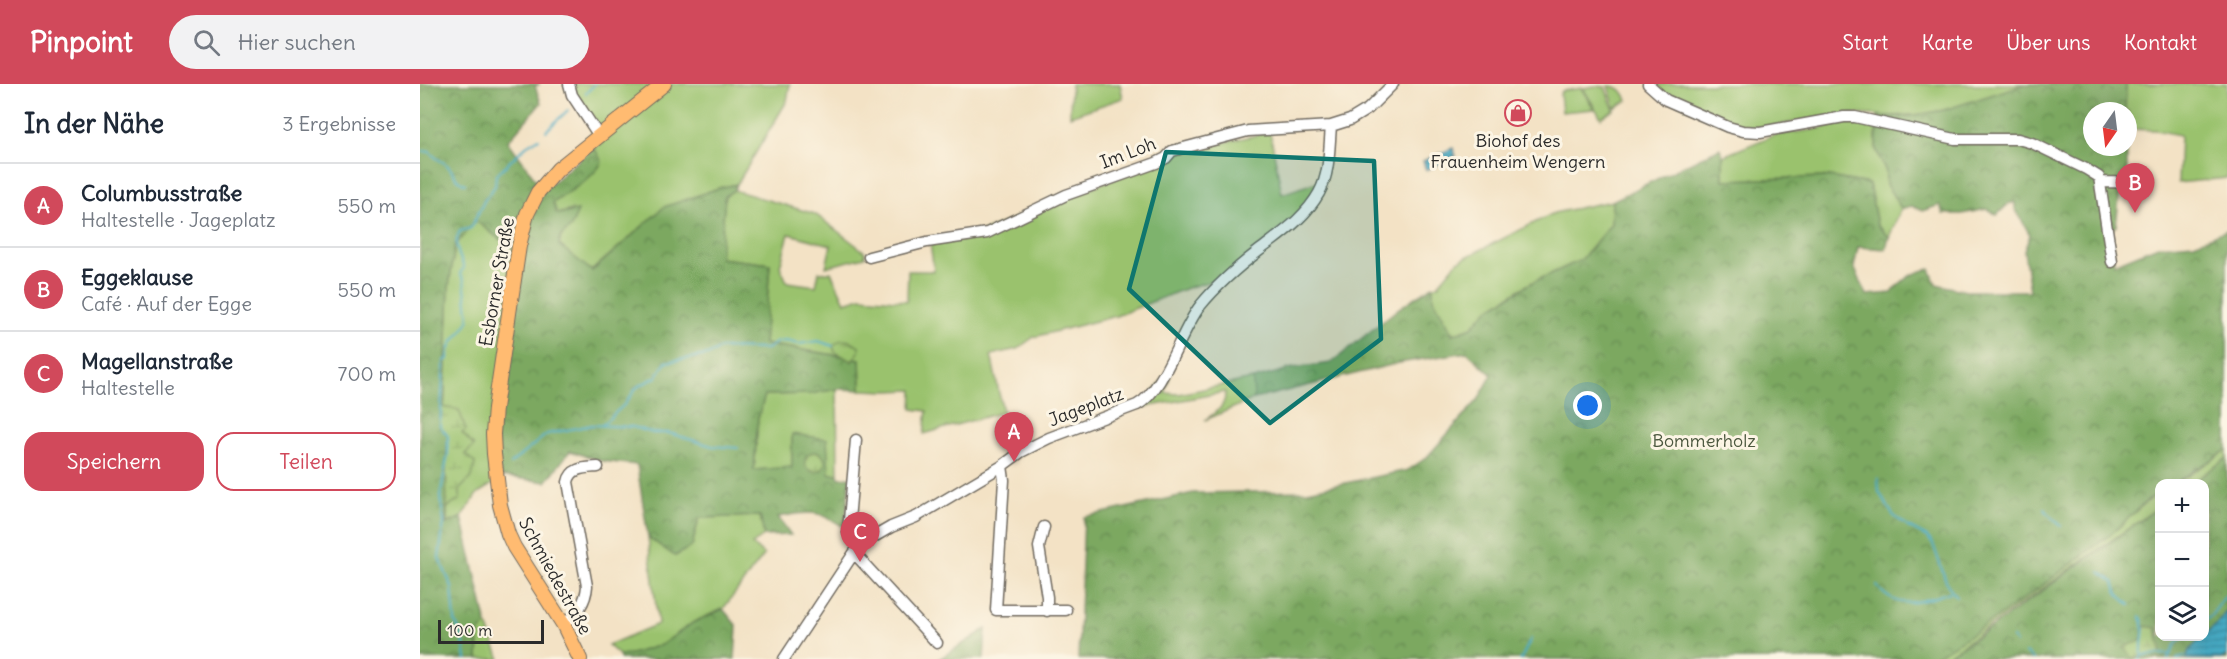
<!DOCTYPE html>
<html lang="de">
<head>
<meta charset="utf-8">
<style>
  body { margin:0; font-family:Delius,sans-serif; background:#f2f2f3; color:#1f2937 }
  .controls { position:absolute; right:18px; bottom:18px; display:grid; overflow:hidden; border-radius:12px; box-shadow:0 6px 24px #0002 }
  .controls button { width:54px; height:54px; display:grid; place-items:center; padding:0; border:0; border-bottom:2px solid #e0e1e3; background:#fff; color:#1f2937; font:30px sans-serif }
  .compass { position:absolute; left:1663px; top:18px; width:54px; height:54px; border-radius:50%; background:#fff; box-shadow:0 6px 24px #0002; rotate:194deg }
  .scale { position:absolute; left:18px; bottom:15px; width:106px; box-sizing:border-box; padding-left:6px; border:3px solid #2b2b2b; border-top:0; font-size:16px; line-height:21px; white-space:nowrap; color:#2b2b2b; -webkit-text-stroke:4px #fcf5e5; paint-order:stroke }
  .you { position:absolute; left:1168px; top:322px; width:21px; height:21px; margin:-15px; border:4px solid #fff; border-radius:50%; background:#1a73e8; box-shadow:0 0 0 9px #1a73e833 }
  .badge { display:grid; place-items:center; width:39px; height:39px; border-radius:50%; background:#d1495b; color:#fff; font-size:20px; font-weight:700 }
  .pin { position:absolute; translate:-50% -50px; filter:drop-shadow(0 2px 3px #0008) }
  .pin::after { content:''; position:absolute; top:32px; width:21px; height:18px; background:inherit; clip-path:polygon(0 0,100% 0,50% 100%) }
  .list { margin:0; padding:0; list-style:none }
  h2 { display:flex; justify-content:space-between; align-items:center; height:78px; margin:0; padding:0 24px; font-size:26px }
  h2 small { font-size:20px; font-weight:400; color:#747a83 }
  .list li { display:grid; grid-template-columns:39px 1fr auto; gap:18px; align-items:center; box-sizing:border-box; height:84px; padding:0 24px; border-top:2px solid #e0e1e3 }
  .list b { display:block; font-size:22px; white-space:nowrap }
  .list p { margin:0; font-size:20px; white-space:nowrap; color:#747a83 }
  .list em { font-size:20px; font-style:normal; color:#747a83 }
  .actions { display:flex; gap:12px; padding:18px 24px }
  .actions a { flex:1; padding:14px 0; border:2px solid #d1495b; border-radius:18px; text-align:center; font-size:21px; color:#d1495b }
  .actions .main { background:#d1495b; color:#fff }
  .icon { flex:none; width:33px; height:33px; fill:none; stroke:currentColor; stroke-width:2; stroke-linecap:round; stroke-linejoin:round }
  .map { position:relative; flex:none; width:1807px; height:575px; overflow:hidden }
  header { display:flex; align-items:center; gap:36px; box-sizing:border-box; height:84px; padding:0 30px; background:#d1495b; color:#fff }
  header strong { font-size:28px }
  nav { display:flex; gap:33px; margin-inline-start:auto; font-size:21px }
  .search { width:420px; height:54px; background:#f2f2f3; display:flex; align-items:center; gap:15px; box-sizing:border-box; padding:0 21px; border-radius:33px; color:#747a83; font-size:22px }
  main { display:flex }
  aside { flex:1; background:#fff }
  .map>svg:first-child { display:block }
  .green { fill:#9ac26d; stroke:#62764c; stroke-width:1.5 }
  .forest { fill:url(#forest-crowns); stroke:#536a46; stroke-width:1.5 }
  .wetland { fill:url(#wetland-marsh); stroke:#62764c; stroke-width:1.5 }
  .water { fill:url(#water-rules); stroke:#386b78; stroke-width:1.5 }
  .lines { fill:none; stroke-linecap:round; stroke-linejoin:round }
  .stream { stroke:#46abc5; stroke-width:2 }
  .minor-casing { stroke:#716b61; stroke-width:13 }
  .major-casing { stroke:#716b61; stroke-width:16 }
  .minor { stroke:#fff; stroke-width:10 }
  .major { stroke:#ffbb71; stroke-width:14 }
  .marked { fill:#0f766e; fill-opacity:0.2; stroke:#0f766e; stroke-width:4.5; stroke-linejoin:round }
  .labels { text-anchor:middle; stroke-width:6; stroke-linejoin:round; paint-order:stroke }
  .poi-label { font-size:18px; fill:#2b2b2b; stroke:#fcf5e5 }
  .street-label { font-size:18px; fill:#2b2b2b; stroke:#fcf5e5 }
  .park-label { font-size:18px; fill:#4c583f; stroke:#fcf5e5 }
</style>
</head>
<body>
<header>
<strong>Pinpoint</strong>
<div class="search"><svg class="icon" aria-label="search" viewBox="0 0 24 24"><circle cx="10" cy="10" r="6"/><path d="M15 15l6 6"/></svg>Hier suchen</div>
<nav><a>Start</a><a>Karte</a><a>Über uns</a><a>Kontakt</a></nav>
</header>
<main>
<aside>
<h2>In der Nähe<small>3 Ergebnisse</small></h2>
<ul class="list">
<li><span class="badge">A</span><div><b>Columbusstraße</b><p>Haltestelle · Jageplatz</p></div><em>550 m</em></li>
<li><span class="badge">B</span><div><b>Eggeklause</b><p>Café · Auf der Egge</p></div><em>550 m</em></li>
<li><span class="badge">C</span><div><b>Magellanstraße</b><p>Haltestelle</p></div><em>700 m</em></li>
</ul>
<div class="actions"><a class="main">Speichern</a><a>Teilen</a></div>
</aside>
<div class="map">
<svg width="1807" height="575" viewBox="0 0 1807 575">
  <defs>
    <pattern id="forest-crowns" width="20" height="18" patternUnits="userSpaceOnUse" patternTransform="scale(1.5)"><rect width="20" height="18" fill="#7ba860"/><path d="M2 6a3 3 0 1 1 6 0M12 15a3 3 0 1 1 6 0" fill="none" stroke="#65894f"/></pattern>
    <pattern id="wetland-marsh" width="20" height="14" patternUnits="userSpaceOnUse" patternTransform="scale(1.5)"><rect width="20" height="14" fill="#9ac26d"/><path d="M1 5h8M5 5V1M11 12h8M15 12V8" fill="none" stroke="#7e9e5a"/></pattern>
    <pattern id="water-rules" width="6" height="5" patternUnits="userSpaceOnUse" patternTransform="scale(1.5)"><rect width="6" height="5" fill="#46abc5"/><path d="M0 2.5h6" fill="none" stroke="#3b8ba0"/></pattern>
  </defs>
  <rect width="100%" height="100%" fill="#fcf5e5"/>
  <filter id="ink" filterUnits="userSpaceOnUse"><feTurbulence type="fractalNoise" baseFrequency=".0167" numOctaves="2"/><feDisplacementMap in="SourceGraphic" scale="12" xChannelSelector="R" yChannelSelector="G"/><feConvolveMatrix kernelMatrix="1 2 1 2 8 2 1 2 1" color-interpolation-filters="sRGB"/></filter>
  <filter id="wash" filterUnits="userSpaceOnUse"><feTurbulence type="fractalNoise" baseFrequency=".008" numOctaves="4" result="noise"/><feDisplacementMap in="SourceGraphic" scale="24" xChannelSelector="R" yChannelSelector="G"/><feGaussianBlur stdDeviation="1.35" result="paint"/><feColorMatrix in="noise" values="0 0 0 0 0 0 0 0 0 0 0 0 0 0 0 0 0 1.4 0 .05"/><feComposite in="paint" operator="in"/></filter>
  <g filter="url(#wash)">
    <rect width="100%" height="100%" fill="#f3e2c5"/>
    <path class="green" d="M153 0H240L179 49 157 17Z
      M250 0H370L367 17 317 100 299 104 244 124 171 187 139 161 141 152 151 143 152 126 137 130 133 118 163 98 179 83 174 63Z
      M651 0H700L703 14 650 32Z
      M1231 0H1605L1551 19 1508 30 1471 32 1430 30 1337 44 1308 41 1247 14Z
      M1706 0H1807V94L1758 99 1760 51 1735 46 1708 45V27H1705Z
      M1175 2 1185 3 1194 26 1181 34 1163 4Z
      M1188 2C1199 2 1204 7 1207 17L1195 24Z
      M1161 4 1174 25 1142 28 1140 10 1142 7Z
      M1438 38 1456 42V65L1466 88V101L1471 107 1481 125 1469 153 1457 142 1449 100 1409 93 1303 96V72L1354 51 1392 46 1422 39Z
      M850 48 862 110 902 96 886 124 802 194 767 204 696 232 614 253 597 265 571 271 583 328 504 350 507 327 492 325 493 306 468 307 441 306 440 275 344 260 350 180 299 174 305 112 314 106 395 130 445 168V173L406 183 411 161 369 150 360 182 367 198 396 202 399 188H411L425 218 441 213 487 217 488 187H514L510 159 541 156 757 69Z
      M1192 117 1191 140 1161 176 1109 200 1067 226 1053 243 1033 250 1013 214V202L1018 201 1038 177 1134 129Z
      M56 137 95 167 74 399 57 410 42 433 27 440 28 385 24 328 29 202 35 161Z
      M753 282 745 309 759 310 833 295 834 315 785 336C796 328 806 323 805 308L721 324Z
      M417 305 418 390H409L372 351V384L334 386 338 334 345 311 390 310Z
      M1807 366V374L1772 399 1755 400Z
      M1739 409V423L1528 571 1522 575H1510C1572 540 1630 496 1687 453 1707 438 1717 422 1739 409Z
      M341 432 344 452 332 460 344 471 303 525 274 538 241 561 211 570 199 571 188 561 238 540 228 453 255 472 272 462 279 434Z
      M67 541 80 575H58L59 547Z"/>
    <path class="forest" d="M0 0H120L115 2 121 19 88 57 119 100 95 167 56 137 35 161 29 202 24 328 30 357 26 440 42 433 67 541 59 548 58 575H0Z
      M1605 0H1706L1705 27H1672V63H1707V87L1700 106 1696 142 1691 146 1694 180 1738 162 1774 159 1807 146V366L1755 399 1740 400 1739 409C1717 422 1707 438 1687 453 1630 496 1572 540 1510 575H658L664 433 773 409 887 407 988 386 1006 374 1058 316 1072 291 1047 268 979 279 834 315 833 295 873 284 911 279 979 224 1013 202V214L1033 250 1052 243 1067 226 1109 200 1161 176 1191 140 1192 117 1300 64 1303 72V96L1409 93 1449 100 1457 141 1469 153 1466 165 1438 163 1434 183 1447 211 1472 209C1482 195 1493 188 1510 185L1516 200 1546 207H1610L1604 167 1610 151 1595 124V118L1588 120 1577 131 1567 125 1542 130H1523L1520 121 1502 127 1492 122 1481 125 1471 108 1466 101V88L1456 65 1458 32H1490L1524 26Z
      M174 63 182 78C172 96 149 107 133 119L137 130 158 127 151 143 141 152 139 161 172 187 244 123 299 104 317 100 314 106 305 112 300 174 350 180 344 260 440 275 441 306 417 305 390 310 345 311 338 334 334 386 372 383V350L407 355 409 390H418L419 394 430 393 425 444C396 424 391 428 358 433L371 451 344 452 340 432 279 434 272 462 255 472 228 453 217 381 182 377 150 367 126 398 80 392 76 353 107 141 124 106Z
      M1807 374V575H1522L1572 543 1739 423 1740 552H1784V400L1772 399Z
      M303 525 317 542 315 575H200L199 571 211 570 241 561 274 538Z
      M566 545 564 575H519Z"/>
    <path class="wetland" d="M421 256 431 257 439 262V268L432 277 415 268 413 262Z
      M21 323 39 326 46 346 42 349 54 362 45 370 55 379 52 393 40 405V415L27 424 26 381 28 352 20 342Z
      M385 378a10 10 0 1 1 20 0a10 10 0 1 1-20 0Z
      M1725 542 1736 544 1741 565 1740 570 1726 571 1713 574 1704 563 1721 557Z"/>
    <path class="water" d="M1033 64 1036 72 1006 86 1003 77Z
      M1807 526V571L1801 575H1767L1768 568 1782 553 1784 552 1785 550 1796 541Z"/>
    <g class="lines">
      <path class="stream" d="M166 9 175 0
        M126 47 148 26
        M3 67 10 68C15 75 21 76 27 81 35 89 33 94 45 100
        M182 341 205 320 217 303 236 293 246 278 288 271 301 264 347 265 357 258 366 257 379 260 398 257 413 262
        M90 380 127 350 172 341 213 343 233 349H249L292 362 318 364
        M1458 394 1459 408 1473 431 1488 443 1507 453 1513 460 1527 500 1536 512
        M1624 425 1641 442
        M1680 488 1694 498 1698 510 1710 521
        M1457 502C1477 529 1503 517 1530 508
        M1720 532C1728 543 1720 557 1722 571
        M1784 537 1790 533 1807 510
        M1593 554 1596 559
        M1605 569 1613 575
        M46 575 43 555 35 537 32 503 19 474 24 438 20 413 28 369V352L20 342 24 277 28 275C29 254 40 253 49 237L44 196 40 189 44 184C40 172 32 160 40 147L51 144 64 117 75 102 76 91 106 62 119 54
        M1101 575 1111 555
        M1720 575 1722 571 1750 570
        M1748 575 1755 561 1764 552
        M1757 575 1766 572"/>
    </g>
  </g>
  <g filter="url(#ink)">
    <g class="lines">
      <defs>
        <path id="minor" d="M149 0 152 11 179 52
          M1228 0 1246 16 1308 43 1323 47 1340 48 1424 33H1435L1535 55H1598L1612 59 1666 85 1679 93 1692 178
          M1681 98 1729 99
          M449 173 507 158 567 149 646 111 736 79 746 74 752 67 828 47 911 42 930 36 948 25 973 0
          M436 356 428 448 440 462
          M582 382 584 396 576 526H646
          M624 443 619 463 627 513V527
          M434 469 517 559
          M143 540C157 532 166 517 167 502L148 398C151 383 165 384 178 383
          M364 575 434 469 445 458 471 443 496 433 582 382 601 368 629 354 717 321C744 307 760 248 780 222 797 201 819 182 840 166 862 149 885 134 899 109 910 89 909 64 911 42"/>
        <path id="major" d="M160 575 143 540 94 463 88 450 80 421 74 370 73 350 75 324 99 162 107 130 118 108 138 85 244 0"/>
      </defs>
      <use href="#minor" class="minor-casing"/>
      <use href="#major" class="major-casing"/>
      <use href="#minor" class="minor"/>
      <use href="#major" class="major"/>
    </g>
  </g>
  <path class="marked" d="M746 68 954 77 961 255 850 339 709 205Z"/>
  <defs>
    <symbol id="shop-ring" viewBox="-11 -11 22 22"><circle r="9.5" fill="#fcf5e5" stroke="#d1495b" stroke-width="1.5"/><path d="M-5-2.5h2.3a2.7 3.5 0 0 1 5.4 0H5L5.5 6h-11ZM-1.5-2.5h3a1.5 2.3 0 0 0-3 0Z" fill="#d1495b"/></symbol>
  </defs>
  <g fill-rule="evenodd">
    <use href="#shop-ring" x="1083" y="14" width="30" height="30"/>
  </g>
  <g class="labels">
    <g class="poi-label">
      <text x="1098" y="63">Biohof des<tspan x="1098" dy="21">Frauenheim Wengern</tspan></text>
    </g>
    <g class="street-label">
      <text transform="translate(708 69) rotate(-21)" y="6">Im Loh</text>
      <text transform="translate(77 198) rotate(-80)" y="6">Esborner Straße</text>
      <text transform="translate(666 323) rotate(-21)" y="6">Jageplatz</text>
      <text transform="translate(135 492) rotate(61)" y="6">Schmiedestraße</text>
    </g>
    <g class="park-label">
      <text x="1284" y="363">Bommerholz</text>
    </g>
  </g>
</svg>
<div class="controls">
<button>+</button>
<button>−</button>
<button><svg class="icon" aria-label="layers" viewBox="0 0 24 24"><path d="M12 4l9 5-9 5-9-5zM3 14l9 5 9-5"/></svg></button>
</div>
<svg class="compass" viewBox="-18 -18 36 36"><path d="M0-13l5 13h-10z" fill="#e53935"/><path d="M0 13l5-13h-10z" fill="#747a83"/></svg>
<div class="scale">100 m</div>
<div class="you"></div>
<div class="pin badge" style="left:594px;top:378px">A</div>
<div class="pin badge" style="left:1715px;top:129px">B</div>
<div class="pin badge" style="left:440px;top:478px">C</div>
</div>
</main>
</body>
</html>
